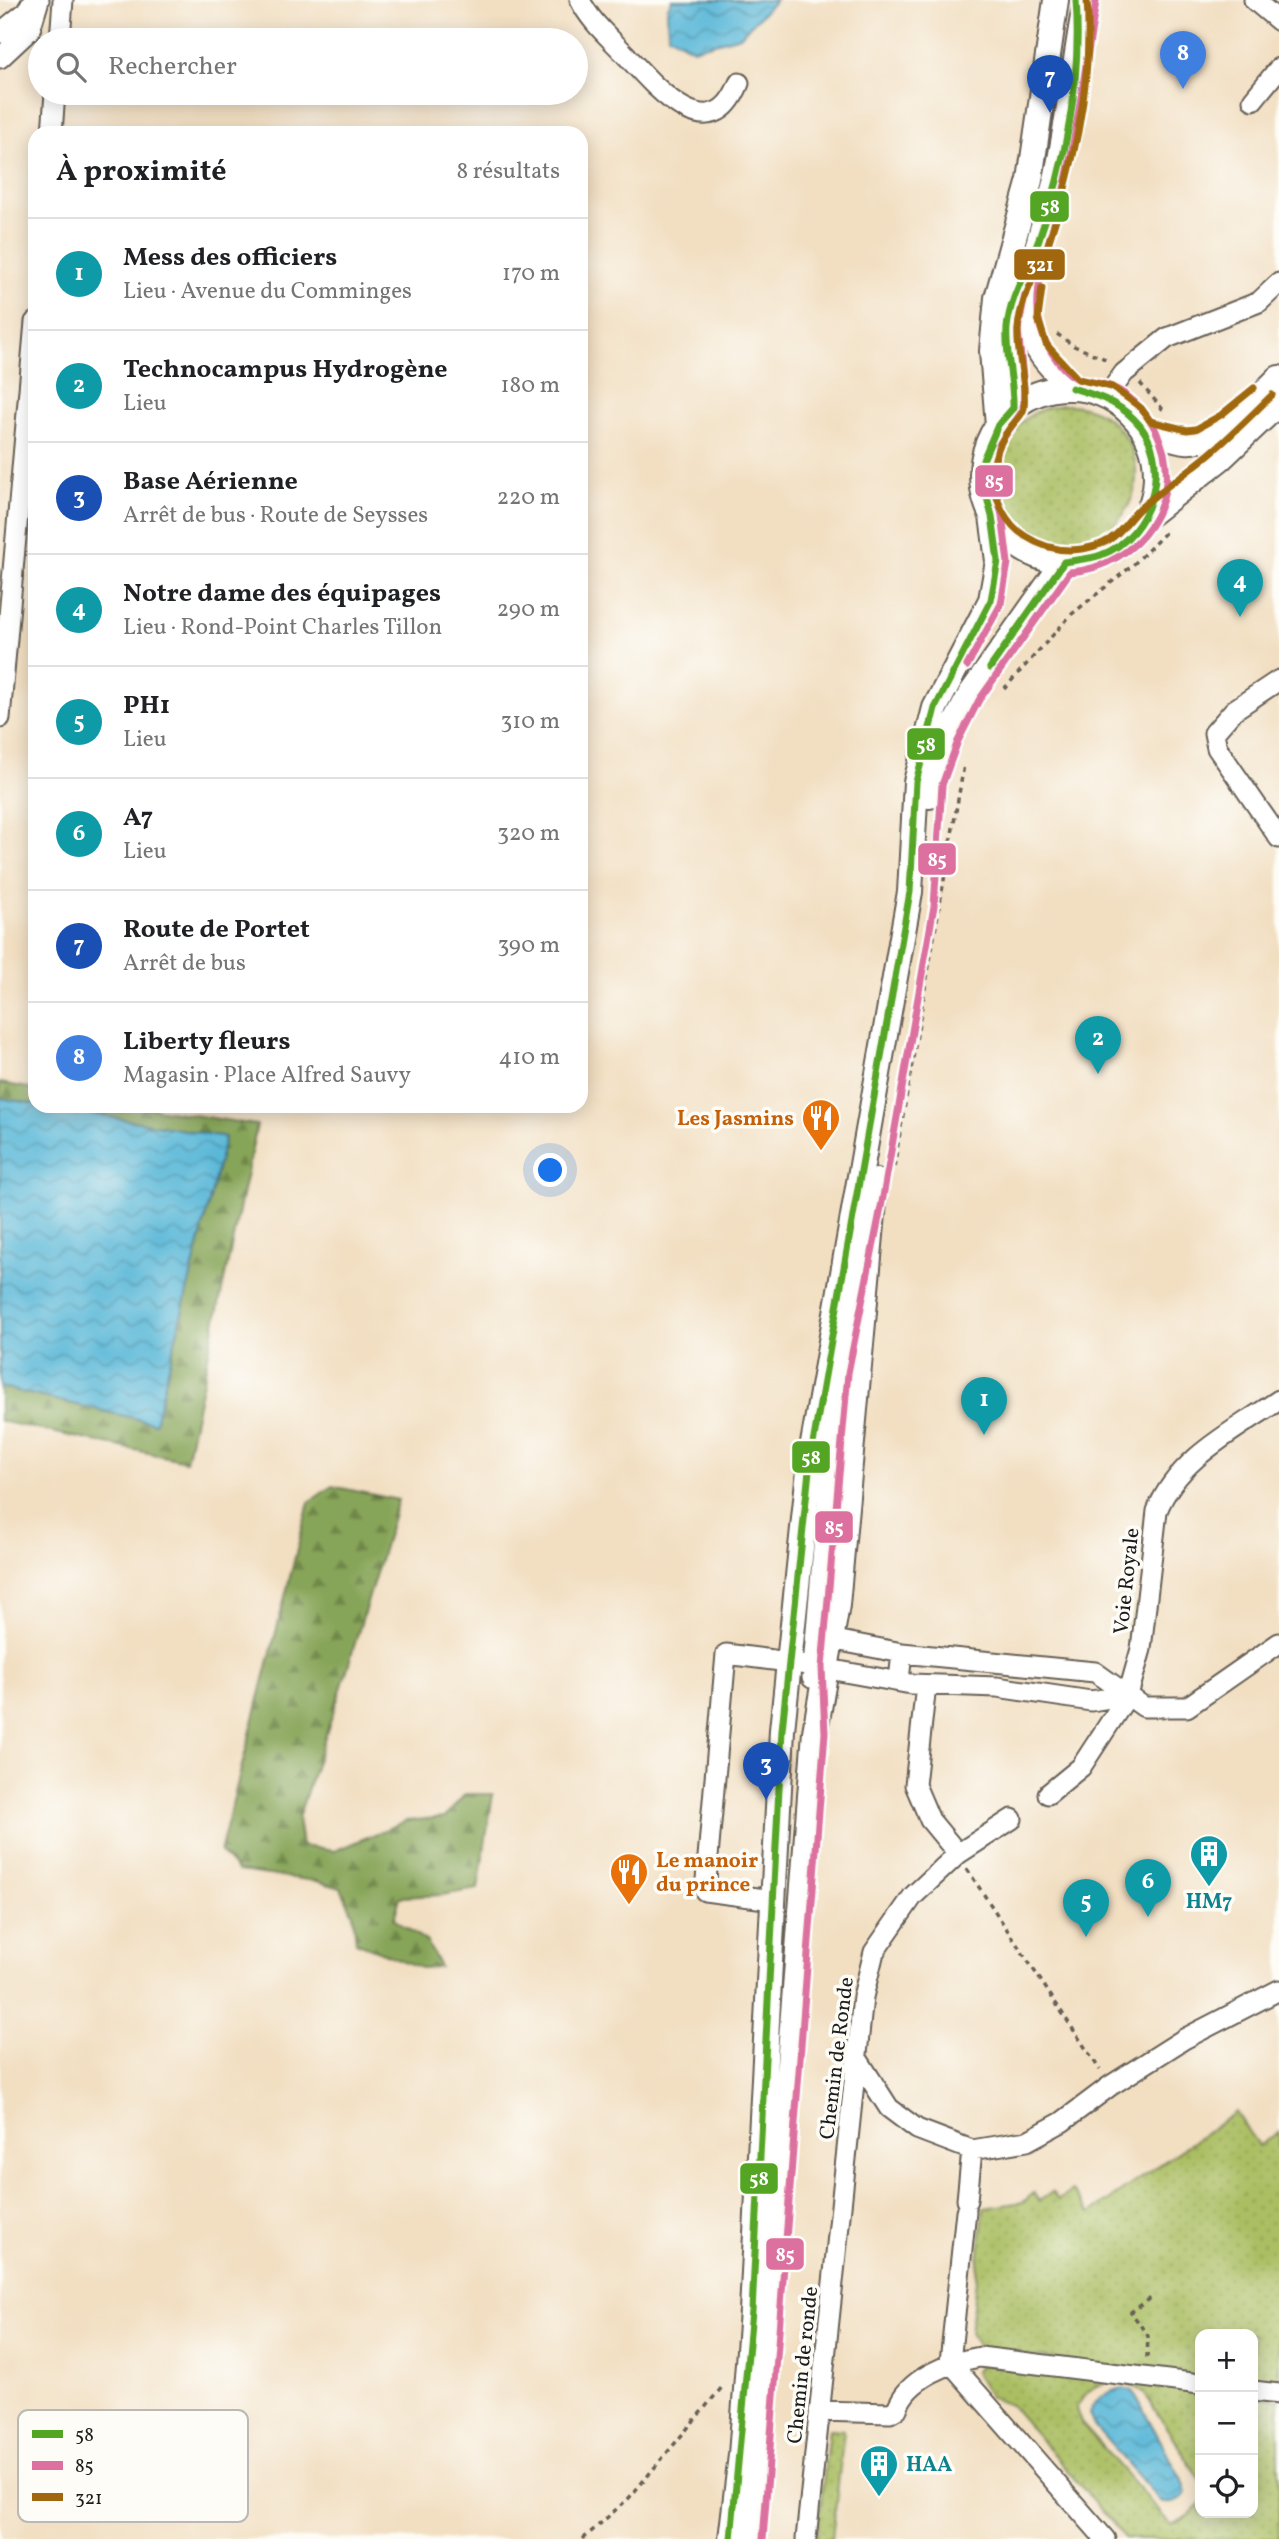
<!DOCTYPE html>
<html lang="fr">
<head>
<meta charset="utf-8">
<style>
  body { margin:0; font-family:Vollkorn,serif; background:#f2f2f2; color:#202124 }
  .controls { position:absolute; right:21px; bottom:21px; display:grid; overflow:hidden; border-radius:14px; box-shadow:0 4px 18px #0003 }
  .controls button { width:63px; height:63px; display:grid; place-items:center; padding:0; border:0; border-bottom:2px solid #e0e0e0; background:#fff; color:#202124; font:35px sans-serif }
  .you { position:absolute; left:551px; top:1171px; width:24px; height:24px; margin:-18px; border:5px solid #fff; border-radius:50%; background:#1a73e8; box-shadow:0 0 0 10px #1a73e833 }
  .badge { display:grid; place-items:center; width:46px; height:46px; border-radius:50%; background:#b5179e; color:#fff; font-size:23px; font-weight:700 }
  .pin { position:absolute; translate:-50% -58px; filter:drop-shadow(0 2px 4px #0008) }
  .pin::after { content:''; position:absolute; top:37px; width:24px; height:21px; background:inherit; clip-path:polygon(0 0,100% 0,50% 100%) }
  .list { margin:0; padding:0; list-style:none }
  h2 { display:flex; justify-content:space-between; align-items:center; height:91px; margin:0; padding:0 28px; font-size:30px }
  h2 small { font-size:23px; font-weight:400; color:#757577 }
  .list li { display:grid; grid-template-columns:46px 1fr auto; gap:21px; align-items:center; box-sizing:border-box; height:112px; padding:0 28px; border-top:2px solid #e0e0e0 }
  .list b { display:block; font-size:26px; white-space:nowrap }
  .list p { margin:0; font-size:23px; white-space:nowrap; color:#757577 }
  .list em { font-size:23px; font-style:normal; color:#757577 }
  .icon { flex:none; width:38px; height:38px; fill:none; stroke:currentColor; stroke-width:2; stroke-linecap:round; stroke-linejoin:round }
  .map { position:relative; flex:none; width:1279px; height:2539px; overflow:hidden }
  .search { position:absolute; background:#fff; box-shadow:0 4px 18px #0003; left:28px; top:28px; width:560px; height:77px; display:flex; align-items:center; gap:18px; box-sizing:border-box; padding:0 24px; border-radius:38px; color:#757577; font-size:26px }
  .panel { position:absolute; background:#fff; box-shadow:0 4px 18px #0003; left:28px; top:126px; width:560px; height:987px; border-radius:21px }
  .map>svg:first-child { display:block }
  .grass { fill:url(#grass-dots); stroke:#636d3f; stroke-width:2 }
  .forest { fill:url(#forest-firs); stroke:#52603a; stroke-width:2 }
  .water { fill:url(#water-waves); stroke:#3b6a7a; stroke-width:2 }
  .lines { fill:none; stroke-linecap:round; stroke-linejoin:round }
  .minor-casing { stroke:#676056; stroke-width:23 }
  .major-casing { stroke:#676056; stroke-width:28 }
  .path { stroke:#676056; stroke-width:3.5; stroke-dasharray:5 5; stroke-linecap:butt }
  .minor { stroke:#fff; stroke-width:19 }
  .major { stroke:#fff; stroke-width:24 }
  .bus-1-casing { stroke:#fdfcf7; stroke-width:12 }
  .bus-2-casing { stroke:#fdfcf7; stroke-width:12 }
  .bus-3-casing { stroke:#fdfcf7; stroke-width:12 }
  .bus-1 { stroke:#55a525; stroke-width:7 }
  .bus-2 { stroke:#dc71a0; stroke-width:7 }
  .bus-3 { stroke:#a0670f; stroke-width:7 }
  .labels { text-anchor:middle; stroke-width:7; stroke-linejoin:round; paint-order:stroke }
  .food-label { font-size:21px; font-weight:bold; fill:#c56008; stroke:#fdfcf7; text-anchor:end }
  .street-label { font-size:21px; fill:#1c1c1c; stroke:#fdfcf7 }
  .culture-label { font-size:21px; font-weight:bold; fill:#0d838f; stroke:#fdfcf7 }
  .key { fill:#fdfcf7; stroke:#bab9b5; stroke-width:2 }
  .key-label { font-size:19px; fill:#1c1c1c }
  .line-badge { stroke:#fdfcf7; stroke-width:2.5 }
  .badge-label { font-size:19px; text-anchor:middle; font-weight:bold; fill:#fff }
</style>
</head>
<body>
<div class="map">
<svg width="1279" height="2539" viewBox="0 0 1279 2539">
  <defs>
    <pattern id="grass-dots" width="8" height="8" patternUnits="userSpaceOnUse" patternTransform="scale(1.75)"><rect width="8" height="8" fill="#aabe62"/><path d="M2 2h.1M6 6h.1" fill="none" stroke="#92a354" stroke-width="1.8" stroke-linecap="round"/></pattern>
    <pattern id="forest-firs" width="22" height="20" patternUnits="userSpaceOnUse" patternTransform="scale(1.75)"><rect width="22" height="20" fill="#87a558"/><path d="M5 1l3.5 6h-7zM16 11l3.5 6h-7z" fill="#6e8648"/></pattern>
    <pattern id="water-waves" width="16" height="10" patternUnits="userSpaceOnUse" patternTransform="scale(1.75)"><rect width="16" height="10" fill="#5ab8d8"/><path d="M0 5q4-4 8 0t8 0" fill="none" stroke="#4a95ae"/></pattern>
  </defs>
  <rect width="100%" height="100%" fill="#fdfcf7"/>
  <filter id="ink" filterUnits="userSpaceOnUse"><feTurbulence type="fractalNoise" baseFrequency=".0143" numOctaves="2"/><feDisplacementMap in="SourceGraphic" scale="14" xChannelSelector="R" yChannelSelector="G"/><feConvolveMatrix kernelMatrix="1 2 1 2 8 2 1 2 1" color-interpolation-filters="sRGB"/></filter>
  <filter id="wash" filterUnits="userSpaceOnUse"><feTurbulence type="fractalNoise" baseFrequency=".00686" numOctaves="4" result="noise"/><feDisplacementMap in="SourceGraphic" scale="28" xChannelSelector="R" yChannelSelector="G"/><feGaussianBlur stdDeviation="1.57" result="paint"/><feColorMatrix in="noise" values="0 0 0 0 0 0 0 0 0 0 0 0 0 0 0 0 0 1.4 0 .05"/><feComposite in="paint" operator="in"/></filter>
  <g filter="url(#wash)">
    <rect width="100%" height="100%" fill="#f2dfc2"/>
    <path class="grass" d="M998 474a69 69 0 1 1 138 0a69 69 0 1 1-138 0Z
      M1236 2112 1258 2146 1279 2132V2390L1253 2386V2334H1200V2380L980 2348 970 2333 984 2208 1023 2202 1034 2193 1039 2201 1052 2192 1058 2200 1072 2191 1090 2213Z
      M981 2364 1200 2390V2480L1145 2394C1119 2373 1091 2379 1076 2409L1081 2423 1171 2525 1189 2516 1200 2504V2513H1253V2396L1279 2399V2539H1126L1011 2405 990 2398 975 2373Z
      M829 2429 844 2430 832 2539H817Z"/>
    <path class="forest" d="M0 1083 35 1089V1104L0 1098Z
      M45 1106H138L257 1125 186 1461 0 1421V1387L155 1423 225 1137Z
      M332 1486 398 1500 343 1683 298 1818 302 1846 334 1851 406 1821 445 1817 465 1794H493L478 1889 442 1895 400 1897 394 1919 427 1942 440 1967 421 1968 356 1942 353 1914 341 1888 316 1881 238 1871 220 1852 309 1502Z"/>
    <path class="water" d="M672 0H776L740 36 693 49 668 35 667 9Z
      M0 1098 225 1137 155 1423 0 1387Z
      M1123 2388 1132 2391 1137 2398 1181 2478 1186 2493C1180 2503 1172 2505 1161 2502L1093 2424 1089 2414C1093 2399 1108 2391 1123 2388Z"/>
  </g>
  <g filter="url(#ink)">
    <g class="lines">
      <defs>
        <path id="minor" d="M580 0C590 21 609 37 625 54 654 86 711 154 739 83
          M1254 0 1279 21
          M0 33 26 12 33 0
          M60 40 63 0
          M0 58 30 30 39 0
          M1253 100 1279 68
          M52 133 55 93
          M1107 396 1124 373 1167 338 1259 302 1279 283
          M1013 408C1014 389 1009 372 1008 353 1006 323 1014 295 1026 267
          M1279 680 1234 710 1214 733 1217 748 1279 838
          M0 718 35 322
          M821 1645 830 1639 902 1653
          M812 1678 838 1371 859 1267
          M899 1680 902 1653 1095 1672 1144 1707H1187L1279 1643
          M926 1685 915 1785 930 1820 958 1854
          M1048 1794 1081 1767 1128 1695 1141 1649 1157 1511C1178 1458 1234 1431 1279 1400
          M773 1900 705 1891 726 1654 789 1662 911 1684 997 1687 1091 1701 1128 1695
          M857 2058 889 2108 917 2129 972 2150 1027 2141 1062 2122 1110 2086 1184 2039 1279 1990
          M967 2200 972 2150
          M966 2211 950 2362 1105 2539
          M1253 2391 1279 2394
          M819 2411 890 2413 897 2409C907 2378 950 2362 980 2357L1200 2384
          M806 2539 863 1997 874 1952 913 1896 958 1854 1012 1819"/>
        <path id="major" d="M1072 388C1053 369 1032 350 1028 322 1022 280 1048 217 1057 175 1069 117 1075 58 1086 0
          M982 475a87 87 0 1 1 174 0a87 87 0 1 1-174 0Z
          M998 425 992 351 997 298 1030 180 1056 0
          M1144 430C1158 433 1173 440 1186 441 1218 444 1258 398 1279 378
          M1145 518 1221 458 1279 403
          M930 796 948 737 970 695 1064 562
          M731 2539 741 2455 752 2311 782 1730 810 1461 910 892 916 782 935 708 991 600 998 561 992 516
          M752 2539 815 1732 837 1605 876 1181"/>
      </defs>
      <use href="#minor" class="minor-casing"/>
      <use href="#major" class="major-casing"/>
      <path class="path" d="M1057 334 1074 346 1108 360
        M1140 383 1165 412
        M1004 689 1072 614 1133 565 1167 531
        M894 1167 964 765
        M967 1869 1100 2070
        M1147 2358 1148 2336 1131 2312 1154 2296
        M583 2539 629 2498 723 2386"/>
      <use href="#minor" class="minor"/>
      <use href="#major" class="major"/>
      <defs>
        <path id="bus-1" d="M1013 408C1014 381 1005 354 1007 328 1010 296 1027 271 1038 242 1065 167 1082 80 1076 0
          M1064 562C1076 560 1090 559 1101 555 1153 536 1175 458 1134 419 1116 401 1096 395 1072 388
          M990 668 1064 562
          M731 2539 752 2311 782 1730 810 1461 910 892 916 782 935 708 991 600 998 561 992 516 982 479 983 460 998 425 1013 408"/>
        <path id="bus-2" d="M967 666 1001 604 1008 563 1002 515 993 478 998 446 1023 410 1024 387 1018 330 1025 295
          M763 2539 825 1733 822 1667 848 1373 883 1197 934 906 942 785 958 741 979 700 1070 572C1139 567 1189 498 1156 431 1146 410 1125 389 1102 384 1093 381 1083 382 1076 378 1058 368 1042 340 1039 321 1032 275 1057 224 1066 180 1079 121 1086 61 1096 2"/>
        <path id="bus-3" d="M1087 0C1093 81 1074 167 1048 244 1038 273 1020 297 1018 329 1016 355 1027 381 1024 408 1022 417 1014 422 1009 429 1000 441 991 463 993 478 995 501 1006 524 1025 536 1048 551 1074 554 1101 544 1119 537 1126 522 1139 509 1163 488 1190 471 1214 450 1234 433 1253 414 1272 395
          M1042 288 1038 318 1046 344 1078 379 1112 387 1141 408 1150 421 1187 430 1196 429 1221 415 1254 388"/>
      </defs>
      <use href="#bus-1" class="bus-1-casing"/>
      <use href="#bus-2" class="bus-2-casing"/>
      <use href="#bus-3" class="bus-3-casing"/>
      <use href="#bus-1" class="bus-1"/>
      <use href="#bus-2" class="bus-2"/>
      <use href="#bus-3" class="bus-3"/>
    </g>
  </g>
  <defs>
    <symbol id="restaurant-pin" viewBox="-11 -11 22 30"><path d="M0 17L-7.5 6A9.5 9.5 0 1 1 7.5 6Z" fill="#e8710a" stroke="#fdfcf7"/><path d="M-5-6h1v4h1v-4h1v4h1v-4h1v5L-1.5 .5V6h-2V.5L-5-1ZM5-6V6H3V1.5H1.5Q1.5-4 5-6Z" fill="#fff"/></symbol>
    <symbol id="building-pin" viewBox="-11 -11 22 30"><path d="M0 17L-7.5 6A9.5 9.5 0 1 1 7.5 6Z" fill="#0f9aa8" stroke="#fdfcf7"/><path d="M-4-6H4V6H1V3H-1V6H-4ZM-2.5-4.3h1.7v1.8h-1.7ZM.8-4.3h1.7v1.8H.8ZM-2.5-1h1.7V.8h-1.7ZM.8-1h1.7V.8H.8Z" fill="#fff"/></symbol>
  </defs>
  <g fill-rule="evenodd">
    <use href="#restaurant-pin" x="799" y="1096" width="44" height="60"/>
    <use href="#building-pin" x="1187" y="1832" width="44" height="60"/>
    <use href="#restaurant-pin" x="607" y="1850" width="44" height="60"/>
    <use href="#building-pin" x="857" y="2442" width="44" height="60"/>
  </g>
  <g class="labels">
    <g class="food-label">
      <text x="794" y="1125">Les Jasmins</text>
      <text x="656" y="1867" text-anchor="start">Le manoir<tspan x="656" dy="24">du prince</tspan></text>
    </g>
    <g class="street-label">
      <text transform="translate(1126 1581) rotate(-84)" y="7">Voie Royale</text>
      <text transform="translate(836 2058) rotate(-83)" y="7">Chemin de Ronde</text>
      <text transform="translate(802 2365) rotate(-84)" y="7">Chemin de ronde</text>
    </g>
    <g class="culture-label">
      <text x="1209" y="1908">HM7</text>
      <text x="906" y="2471" text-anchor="start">HAA</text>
    </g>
  </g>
  <rect x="18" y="2410" width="230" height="112" rx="10" class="key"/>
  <rect x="32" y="2430" width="31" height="8" fill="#55a525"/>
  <rect x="32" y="2461" width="31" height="9" fill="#dc71a0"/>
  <rect x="32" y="2493" width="31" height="8" fill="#a0670f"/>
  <g class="key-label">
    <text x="75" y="2441">58</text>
    <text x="75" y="2472">85</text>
    <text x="75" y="2504">321</text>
  </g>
  <g class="line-badge">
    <rect x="1029" y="190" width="41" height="33" rx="7" fill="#55a525"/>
    <rect x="1013" y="248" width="53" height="33" rx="7" fill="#a0670f"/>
    <rect x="974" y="464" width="40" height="34" rx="7" fill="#dc71a0"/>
    <rect x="906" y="727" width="40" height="34" rx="7" fill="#55a525"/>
    <rect x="917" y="842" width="40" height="34" rx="7" fill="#dc71a0"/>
    <rect x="791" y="1440" width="40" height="34" rx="7" fill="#55a525"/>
    <rect x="814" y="1510" width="40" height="34" rx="7" fill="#dc71a0"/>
    <rect x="739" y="2162" width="40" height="33" rx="7" fill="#55a525"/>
    <rect x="765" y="2237" width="40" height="34" rx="7" fill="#dc71a0"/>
  </g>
  <g class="badge-label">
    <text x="1050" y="213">58</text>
    <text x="1040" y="271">321</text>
    <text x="994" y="488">85</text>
    <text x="926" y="751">58</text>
    <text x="937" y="866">85</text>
    <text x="811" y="1464">58</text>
    <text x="834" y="1534">85</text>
    <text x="759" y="2185">58</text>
    <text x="785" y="2261">85</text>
  </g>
</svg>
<div class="controls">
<button>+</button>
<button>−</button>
<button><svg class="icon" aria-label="locate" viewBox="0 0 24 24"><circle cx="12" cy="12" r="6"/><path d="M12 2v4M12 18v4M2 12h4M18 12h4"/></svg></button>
</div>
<div class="you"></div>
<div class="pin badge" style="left:984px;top:1435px;background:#0f9aa8">1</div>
<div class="pin badge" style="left:1098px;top:1074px;background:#0f9aa8">2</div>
<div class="pin badge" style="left:766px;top:1800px;background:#1a4fb4">3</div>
<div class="pin badge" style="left:1240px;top:617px;background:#0f9aa8">4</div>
<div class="pin badge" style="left:1086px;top:1937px;background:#0f9aa8">5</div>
<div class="pin badge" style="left:1148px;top:1917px;background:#0f9aa8">6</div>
<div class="pin badge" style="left:1050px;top:113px;background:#1a4fb4">7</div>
<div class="pin badge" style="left:1183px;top:89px;background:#3f7fe0">8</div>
<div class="search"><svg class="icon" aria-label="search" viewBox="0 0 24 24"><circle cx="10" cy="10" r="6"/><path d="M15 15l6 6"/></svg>Rechercher</div>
<section class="panel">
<h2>À proximité<small>8 résultats</small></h2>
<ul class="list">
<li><span class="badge" style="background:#0f9aa8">1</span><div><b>Mess des officiers</b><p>Lieu · Avenue du Comminges</p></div><em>170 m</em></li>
<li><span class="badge" style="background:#0f9aa8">2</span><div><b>Technocampus Hydrogène</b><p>Lieu</p></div><em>180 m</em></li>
<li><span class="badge" style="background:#1a4fb4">3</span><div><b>Base Aérienne</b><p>Arrêt de bus · Route de Seysses</p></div><em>220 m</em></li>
<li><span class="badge" style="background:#0f9aa8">4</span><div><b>Notre dame des équipages</b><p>Lieu · Rond-Point Charles Tillon</p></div><em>290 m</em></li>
<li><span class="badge" style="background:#0f9aa8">5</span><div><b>PH1</b><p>Lieu</p></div><em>310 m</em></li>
<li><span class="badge" style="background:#0f9aa8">6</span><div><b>A7</b><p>Lieu</p></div><em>320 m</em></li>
<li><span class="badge" style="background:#1a4fb4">7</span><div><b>Route de Portet</b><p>Arrêt de bus</p></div><em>390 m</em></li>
<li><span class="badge" style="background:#3f7fe0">8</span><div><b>Liberty fleurs</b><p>Magasin · Place Alfred Sauvy</p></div><em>410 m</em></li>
</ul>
</section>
</div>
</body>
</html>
